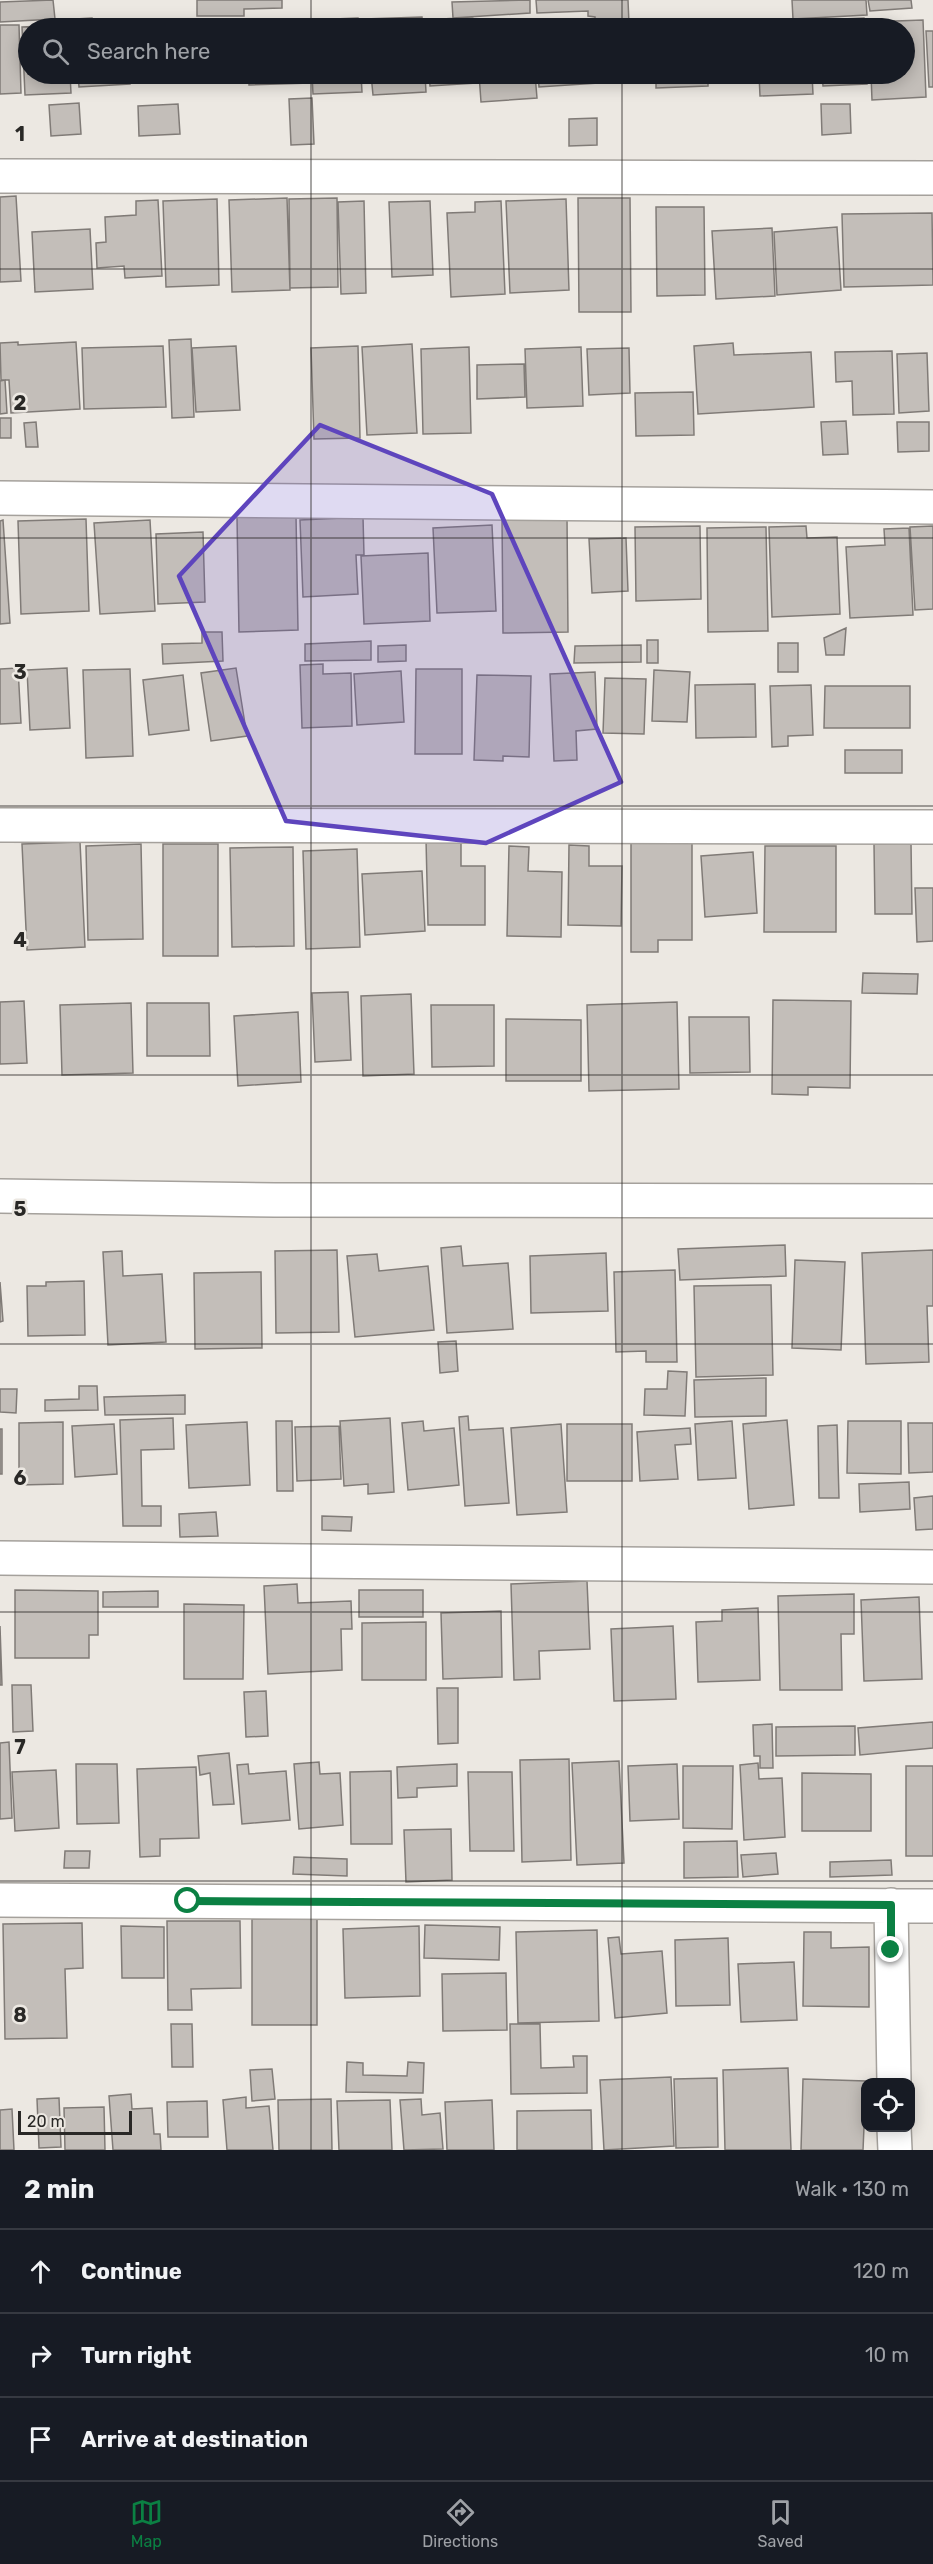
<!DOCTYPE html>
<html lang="en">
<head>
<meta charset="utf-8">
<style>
  body { margin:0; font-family:Rubik,sans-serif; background:#20242c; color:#f1f3f6 }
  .controls { position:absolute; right:18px; bottom:18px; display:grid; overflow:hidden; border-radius:12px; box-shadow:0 3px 15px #0003 }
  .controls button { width:54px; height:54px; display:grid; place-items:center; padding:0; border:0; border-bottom:2px solid #363941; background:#171b24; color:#f1f3f6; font:30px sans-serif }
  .scale { position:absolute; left:18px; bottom:15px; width:114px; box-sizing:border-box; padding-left:6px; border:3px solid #292826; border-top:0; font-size:16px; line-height:21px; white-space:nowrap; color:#292826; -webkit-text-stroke:4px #ece8e2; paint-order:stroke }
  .stop { position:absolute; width:18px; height:18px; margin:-14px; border:4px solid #0b8043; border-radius:50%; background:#fff }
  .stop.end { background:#0b8043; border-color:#fff; box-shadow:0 2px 6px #0008 }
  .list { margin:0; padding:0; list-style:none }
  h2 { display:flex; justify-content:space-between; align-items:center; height:78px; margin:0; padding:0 24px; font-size:26px }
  h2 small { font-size:20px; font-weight:400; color:#9ea1a6 }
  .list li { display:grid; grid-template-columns:39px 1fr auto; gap:18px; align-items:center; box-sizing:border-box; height:84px; padding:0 24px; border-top:2px solid #363941 }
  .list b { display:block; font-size:22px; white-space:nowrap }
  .list em { font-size:20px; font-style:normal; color:#9ea1a6 }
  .icon { flex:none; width:33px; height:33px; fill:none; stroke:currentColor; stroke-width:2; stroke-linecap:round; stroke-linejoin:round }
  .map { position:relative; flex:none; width:933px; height:2150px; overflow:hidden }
  .search { position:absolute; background:#171b24; box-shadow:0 3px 15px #0003; left:18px; right:18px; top:18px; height:66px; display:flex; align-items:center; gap:15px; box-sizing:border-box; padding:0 21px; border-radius:33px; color:#9ea1a6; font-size:22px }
  .sheet { height:330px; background:#171b24 }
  nav { display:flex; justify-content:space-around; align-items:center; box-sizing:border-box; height:84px; border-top:2px solid #363941; background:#171b24; font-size:16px; color:#9ea1a6 }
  nav a { display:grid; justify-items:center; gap:3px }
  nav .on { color:#0b8043 }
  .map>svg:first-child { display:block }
  .building { fill:#c3beb9; stroke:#807b77; stroke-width:1.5 }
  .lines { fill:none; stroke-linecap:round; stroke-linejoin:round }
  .minor-casing { stroke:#a5a19c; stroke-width:36 }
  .minor { stroke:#fff; stroke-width:33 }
  .route { stroke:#0b8043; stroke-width:8 }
  .marked { fill:#5e45bd; fill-opacity:0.2; stroke:#5e45bd; stroke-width:4.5; stroke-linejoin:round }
  .grid { fill:none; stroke:#292826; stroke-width:1.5; stroke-opacity:0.55 }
  .grid-label { font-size:20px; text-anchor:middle; font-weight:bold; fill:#292826; stroke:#ece8e2; stroke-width:5; stroke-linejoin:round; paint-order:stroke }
</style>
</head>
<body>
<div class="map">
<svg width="933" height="2150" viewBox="0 0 933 2150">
  <rect width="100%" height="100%" fill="#ece8e2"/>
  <path class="building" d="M53 0 55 19 0 22V2Z
    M197 0H282V8L244 9V16H197Z
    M530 0V13L453 18 452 2Z
    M536 0H628L629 24 595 25V17L588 16V11L537 13Z
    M792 0H866L867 15 793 19Z
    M868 0H911L912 8 870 11Z
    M422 17 423 28H366L365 19Z
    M473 17V28H427V20Z
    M92 18V28H76V19Z
    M358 18 359 28H310V20Z
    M864 18 865 28H820V20Z
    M194 19V28H129V21Z
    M593 19 594 28H535L534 23Z
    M244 20 245 28H197V22Z
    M923 20 926 97 872 100 871 74H904V28H869L868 22Z
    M308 21V28H248V22Z
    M706 21 707 28H645V22Z
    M754 22V28H709V24Z
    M0 25H19L21 93 0 94Z
    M68 25V28H28V74H70L71 93 25 95 22 27Z
    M926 31H933V87H929Z
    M78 74H130V84L79 87Z
    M199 74H247V77L199 79Z
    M249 74H310V83L249 85Z
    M312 74H361L362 92 313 94Z
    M371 74H425L426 92 373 95Z
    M429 74H476V83L430 86Z
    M479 74H535L537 98 481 102Z
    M538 74H597L598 83 539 87Z
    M656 74H708V86L656 88Z
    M759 74H812L813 94 760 96Z
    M822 74H867V84L823 86Z
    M312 98 314 144 291 145 289 99Z
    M79 103 81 134 51 136 49 105Z
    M178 104 180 134 139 136 138 106Z
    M821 104H850L851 133 822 135Z
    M597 118V145L569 146V119Z
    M16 196 21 281 0 282V197Z
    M287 198 290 290 232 292 229 200Z
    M337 198 338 287 290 288 289 199Z
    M578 198H630L631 312H579Z
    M217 199 219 285 166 287 163 201Z
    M566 199 569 290 510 293 506 201Z
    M158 200 162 276 125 278 124 266 97 268 96 243 106 242 105 217 136 215V201Z
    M364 201 366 293 341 294 338 202Z
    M430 201 433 275 392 277 389 202Z
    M501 201 505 294 451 297 447 213 475 212V202Z
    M656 207H704L705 295 657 296Z
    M932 213 933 285 844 287 842 214Z
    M837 227 841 290 777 295 774 232Z
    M772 228 775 296 716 299 712 231Z
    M90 229 93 289 35 292 32 232Z
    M191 339 194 417 172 418 169 340Z
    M18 342V345L76 342 80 409 11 413 9 380H1L0 343Z
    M733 343 734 355 811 352 814 407 698 414 694 346Z
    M412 344 417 433 367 435 362 347Z
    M163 346 166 407 84 409 82 348Z
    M236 346 240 410 196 412 192 348Z
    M358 346 360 438 314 439 311 348Z
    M469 347 471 433 423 434 421 349Z
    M581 347 583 406 527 408 525 349Z
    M629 348 630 393 589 395 587 349Z
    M892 351 894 414 853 415 852 381 836 382 835 352Z
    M927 353 929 411 899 413 897 354Z
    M524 364 525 397 477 399V365Z
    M5 380 7 413 0 414V381Z
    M693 392 694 435 636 436 635 393Z
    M0 418H11V438H0Z
    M846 421 848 454 823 455 821 422Z
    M36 422 38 447H26L24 423Z
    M897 422H929V451L898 452Z
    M296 515 298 630 239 632 237 517Z
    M363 517 364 555H356L358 594 303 597 300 520Z
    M567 517 568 632 503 633 502 518Z
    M86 519 89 611 21 614 18 521Z
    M3 520 10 623 0 624V521Z
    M150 520 155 611 100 614 94 523Z
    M492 525 496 611 437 613 433 528Z
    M700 526 701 599 636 601 635 527Z
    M806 526 807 538 837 537 840 614 772 617 769 527Z
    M933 526V609L915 610 910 527Z
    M766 527 768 631 708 632 707 528Z
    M909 528 913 615 850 618 846 547 885 545 884 529Z
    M203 532 205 602 158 604 156 534Z
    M626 538 628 591 592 593 589 539Z
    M428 553 430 621 364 624 361 556Z
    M846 628 844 655H826L824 638Z
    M202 632H222L223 661 163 664 162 644 202 643Z
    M647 640H658V663H647Z
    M371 641V660L305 661V644Z
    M778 643H798V672H778Z
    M406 645V661L378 662V646Z
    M641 645V662L574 663 575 646Z
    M323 664V674L351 673 352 726 302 728 300 665Z
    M18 668 21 723 0 724V669Z
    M67 668 70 728 30 730 27 670Z
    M236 668 247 736 211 741 201 673Z
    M130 669 133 756 86 758 83 670Z
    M416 669H462V754H415Z
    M654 670 690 672 687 722 652 721Z
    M401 671 404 722 357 725 354 674Z
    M595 672 597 729 576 731 577 760 554 761 550 674Z
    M183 675 189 730 149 735 143 680Z
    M477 675 531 676 529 757 503 756V761L474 760Z
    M605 678 646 679 644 734 603 733Z
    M755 684 756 737 696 738 695 685Z
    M811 685 813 735 788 736V746L772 747 770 686Z
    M825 686H910V728H824Z
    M845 750H902V773H845Z
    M426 839 461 840V866H485V925H428Z
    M80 842 85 947 27 950 22 844Z
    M631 842H692V940H658V952H631Z
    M911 843 912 914H875L874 844Z
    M141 844 143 939 88 940 86 846Z
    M163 844H218V956H163Z
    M569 845 589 846V866H622L621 926 568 925Z
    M509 846 529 847 528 871 562 872 561 937 507 936Z
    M765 846H836V932H764Z
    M293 847 294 946 232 947 230 848Z
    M357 849 360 947 306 949 303 851Z
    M753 852 757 913 705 917 701 856Z
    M422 871 425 931 365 935 362 874Z
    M915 888H933V941L917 942Z
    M863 973 918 974 917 994 862 993Z
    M348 992 351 1060 315 1062 312 993Z
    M411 994 414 1074 363 1076 361 996Z
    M773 1000 851 1001 850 1088 808 1087V1095L772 1094Z
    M24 1001 27 1063 0 1064V1002Z
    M677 1002 679 1089 589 1091 587 1005Z
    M131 1003 133 1073 62 1075 60 1005Z
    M147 1003H209L210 1056H147Z
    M431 1005H494V1066L432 1067Z
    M298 1012 301 1082 238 1086 234 1016Z
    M689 1017H749L750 1072 690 1073Z
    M506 1019 581 1020V1081H506Z
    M785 1245 786 1276 680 1280 678 1249Z
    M461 1246 463 1266 508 1263 513 1329 447 1333 441 1248Z
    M337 1250 339 1332 276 1333 275 1251Z
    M933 1250V1306H927L929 1362 866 1364 862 1253Z
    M122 1251 123 1276 162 1274 166 1342 108 1345 103 1252Z
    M606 1253 608 1311 531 1313 530 1256Z
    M377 1254 379 1271 428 1266 434 1330 355 1337 347 1256Z
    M795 1260 845 1262 841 1350 792 1348Z
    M675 1270 677 1362H646V1351L616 1352 614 1272Z
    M261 1272 262 1348 195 1349 194 1273Z
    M84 1281 85 1335 28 1336 27 1286H46V1282Z
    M0 1282 3 1321 0 1322Z
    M771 1285 773 1375 696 1377 694 1286Z
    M456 1341 458 1371 440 1373 438 1342Z
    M668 1371 687 1372 685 1416 644 1415 645 1389H667Z
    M766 1378V1416L695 1417 694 1380Z
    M79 1386H97L98 1410 45 1411V1400L79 1399Z
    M0 1389H17L16 1413 0 1412Z
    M185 1395V1414L105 1415 104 1397Z
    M468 1416 469 1430 503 1428 509 1503 465 1506 459 1417Z
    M173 1418 174 1449 141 1450 142 1506H161V1526H123L120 1420Z
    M390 1418 394 1492 368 1494V1484L344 1486 340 1421Z
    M787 1420 794 1505 749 1509 743 1424Z
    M276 1421H292L293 1491H277Z
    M423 1421 424 1431 454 1428 459 1485 408 1490 402 1423Z
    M732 1421 736 1478 698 1480 695 1424Z
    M848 1421H901V1474L847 1473Z
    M63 1422V1484L19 1485V1423Z
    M247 1422 250 1485 189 1488 186 1425Z
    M908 1423H933V1472L909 1473Z
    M114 1424 117 1474 75 1477 72 1426Z
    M561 1424 567 1512 517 1515 511 1428Z
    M567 1424H632V1481H567Z
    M837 1425 839 1498H819L818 1426Z
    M339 1426 341 1479 297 1481 295 1427Z
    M690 1428 691 1444 675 1445 678 1479 640 1481 637 1432Z
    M0 1429H2V1474H0Z
    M909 1482 910 1509 860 1512 859 1484Z
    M933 1496V1529L916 1530 914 1498Z
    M216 1512 218 1536 180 1537 179 1514Z
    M322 1516 352 1517 351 1531 322 1530Z
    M587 1581 590 1649 539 1651 540 1679 514 1680 511 1584Z
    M297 1584 298 1603 351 1601 352 1629H341L342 1670 268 1674 264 1586Z
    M15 1590 98 1591V1635H89V1658H15Z
    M359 1590H423V1617H359Z
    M158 1591V1607H103V1592Z
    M854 1594V1634H841L842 1690H780L778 1596Z
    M919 1597 922 1679 864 1681 861 1600Z
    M184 1604 244 1605 243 1679H184Z
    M758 1608 760 1680 698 1682 696 1622 722 1621V1610Z
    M501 1611 502 1677 443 1679 441 1613Z
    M426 1622V1680H362V1623Z
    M0 1626 2 1685H0Z
    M673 1626 676 1699 614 1701 611 1629Z
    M12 1685H31L33 1731 13 1732Z
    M437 1688H458V1743L438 1744Z
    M266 1691 268 1736 246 1737 244 1692Z
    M933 1722V1748L860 1755 858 1728Z
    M772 1724 773 1768H760V1756H754L753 1725Z
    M855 1726V1755L776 1756V1727Z
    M9 1742 12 1818 0 1819V1743Z
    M229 1753 234 1804 213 1805 210 1773 200 1775 198 1756Z
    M569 1759 571 1860 522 1862 520 1760Z
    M619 1761 624 1863 577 1865 572 1763Z
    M319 1762 320 1774 340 1773 343 1825 299 1829 294 1764Z
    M758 1763 759 1779 782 1778 785 1837 744 1840 740 1765Z
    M76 1764H117L119 1823 77 1824Z
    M248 1764 249 1774 286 1771 290 1820 242 1824 237 1765Z
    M457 1764V1786L417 1788V1797L398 1798 397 1767Z
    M677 1764 679 1819 630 1821 628 1766Z
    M683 1766H733L732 1829 683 1828Z
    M906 1766H933V1856H906Z
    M196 1767 199 1838 160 1839V1856L140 1857 137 1769Z
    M56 1770 59 1828 15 1831 12 1772Z
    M391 1771 392 1844H351L350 1772Z
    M468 1772H512L514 1851H470Z
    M802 1773 871 1774V1831H802Z
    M451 1829 452 1880 406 1882 404 1830Z
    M737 1841 738 1877 684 1878V1842Z
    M65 1851H90L89 1868H64Z
    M776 1853 778 1874 743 1877 741 1855Z
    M294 1857 347 1859V1876L293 1874Z
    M891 1860 892 1875 830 1877V1862Z
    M252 1919H317V2025H252Z
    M167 1921H240L241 1988 191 1989 192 2010H168Z
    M82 1923 83 1968 65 1969 67 2038 5 2039 3 1924Z
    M425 1925 500 1927 499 1960 424 1958Z
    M121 1926 164 1927V1978H122Z
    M419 1926 420 1996 345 1998 343 1929Z
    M597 1930 599 2021 518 2023 516 1932Z
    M804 1932H831V1948L869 1947V2007L803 2006Z
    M619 1937 621 1954 662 1951 667 2013 615 2018 608 1938Z
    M728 1938 730 2005 676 2006 675 1940Z
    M794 1962 797 2020 741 2022 738 1964Z
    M506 1973 507 2030 443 2031 442 1974Z
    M171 2024H192L193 2067H172Z
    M510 2024H540L541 2068 574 2067 573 2056H587V2093L511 2094Z
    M347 2062 363 2063V2075L407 2076 408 2062 424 2063 423 2093 346 2092Z
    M788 2068 791 2150H725L723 2070Z
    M272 2069 275 2099 252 2101 250 2070Z
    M671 2077 674 2146 604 2150 600 2080Z
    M717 2078 718 2147 676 2148 674 2079Z
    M803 2079 866 2081 863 2150H801Z
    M131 2094 132 2109 152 2108 154 2134H160L161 2150H113L109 2096Z
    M246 2097V2108L269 2106 273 2150H227L223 2100Z
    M59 2098 61 2147 39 2148 37 2099Z
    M331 2099 332 2150H279L278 2100Z
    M421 2099 422 2115 440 2113 443 2149 404 2150 400 2100Z
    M390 2100 392 2150H339L337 2101Z
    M492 2100 494 2150H447L445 2102Z
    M207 2101 208 2137H168L167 2102Z
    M104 2107 105 2150H65L64 2108Z
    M12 2109 14 2150H0V2110Z
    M591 2110 592 2150H517V2111Z"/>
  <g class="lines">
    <defs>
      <path id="minor" d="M0 176 933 178
        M0 498 933 507
        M0 825 933 827
        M0 1196 275 1200 933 1201
        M0 1558 933 1567
        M0 1900 933 1906
        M891 1905 894 2082
        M894 2128 895 2150"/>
    </defs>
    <use href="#minor" class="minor-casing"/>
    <use href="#minor" class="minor"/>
  </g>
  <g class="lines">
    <path class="route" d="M188 1901 891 1905V1950"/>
  </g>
  <path class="marked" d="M320 425 492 494 621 782 486 843 286 821 179 576Z"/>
  <path class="grid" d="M311 0V28M622 0V28M311 74V2150M622 74V2150M0 269H933M0 538H933M0 806H933M0 1075H933M0 1344H933M0 1612H933M0 1881H933"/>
  <g class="grid-label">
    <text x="20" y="141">1</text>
    <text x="20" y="410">2</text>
    <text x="20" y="679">3</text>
    <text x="20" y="947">4</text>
    <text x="20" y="1216">5</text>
    <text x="20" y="1485">6</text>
    <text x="20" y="1754">7</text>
    <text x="20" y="2022">8</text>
  </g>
</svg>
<div class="controls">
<button><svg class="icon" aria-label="locate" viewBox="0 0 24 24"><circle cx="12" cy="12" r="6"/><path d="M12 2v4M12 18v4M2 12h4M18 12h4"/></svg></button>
</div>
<div class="scale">20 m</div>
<div class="stop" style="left:188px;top:1901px"></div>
<div class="stop end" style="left:891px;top:1950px"></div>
<div class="search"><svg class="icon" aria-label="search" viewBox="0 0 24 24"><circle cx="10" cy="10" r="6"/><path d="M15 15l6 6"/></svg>Search here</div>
</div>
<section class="sheet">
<h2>2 min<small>Walk · 130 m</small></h2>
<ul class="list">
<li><svg class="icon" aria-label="ahead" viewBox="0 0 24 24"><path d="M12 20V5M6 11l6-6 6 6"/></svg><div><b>Continue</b></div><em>120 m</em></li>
<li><svg class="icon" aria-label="right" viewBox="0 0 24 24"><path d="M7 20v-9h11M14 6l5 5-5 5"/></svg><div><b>Turn right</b></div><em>10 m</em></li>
<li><svg class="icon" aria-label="arrive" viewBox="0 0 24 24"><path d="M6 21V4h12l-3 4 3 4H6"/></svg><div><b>Arrive at destination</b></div></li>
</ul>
</section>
<nav>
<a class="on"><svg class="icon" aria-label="map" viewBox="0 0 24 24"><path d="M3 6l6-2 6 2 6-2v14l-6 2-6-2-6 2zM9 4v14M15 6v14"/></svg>Map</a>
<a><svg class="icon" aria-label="directions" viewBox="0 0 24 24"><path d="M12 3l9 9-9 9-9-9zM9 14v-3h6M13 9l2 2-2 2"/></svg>Directions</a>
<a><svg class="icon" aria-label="saved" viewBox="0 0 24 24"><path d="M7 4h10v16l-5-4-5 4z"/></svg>Saved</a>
</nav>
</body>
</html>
